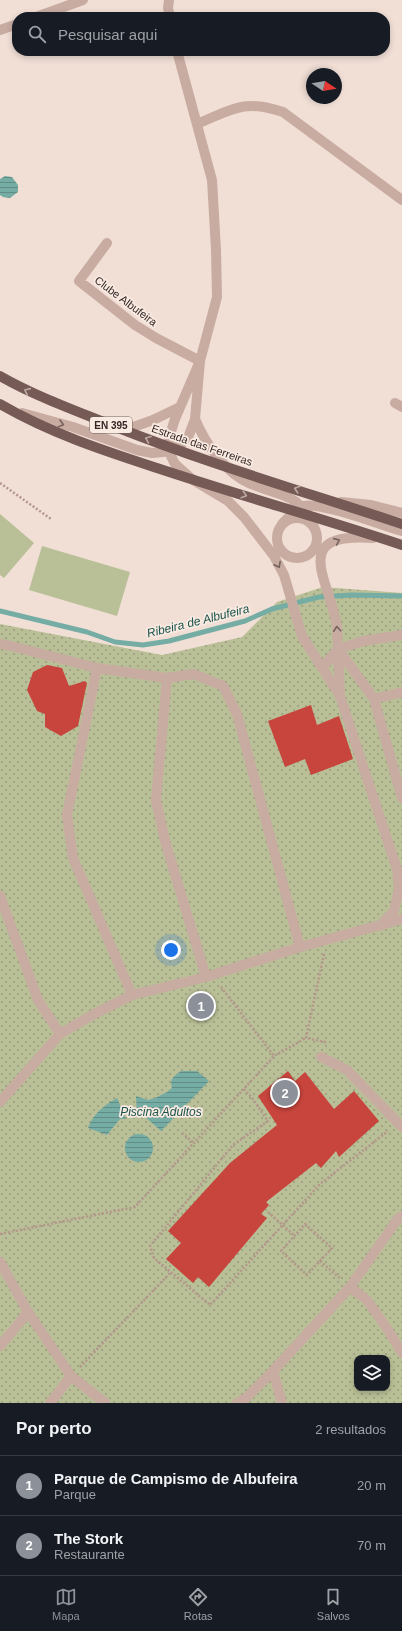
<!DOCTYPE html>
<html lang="pt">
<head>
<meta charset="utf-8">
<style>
  body { margin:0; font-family:Helvetica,sans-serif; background:#242831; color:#f1f3f6 }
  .controls { position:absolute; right:12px; bottom:12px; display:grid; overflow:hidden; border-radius:8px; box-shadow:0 2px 6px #0003 }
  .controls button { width:36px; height:36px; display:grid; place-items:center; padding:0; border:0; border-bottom:1px solid #363941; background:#171b24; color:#f1f3f6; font:20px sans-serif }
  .compass { position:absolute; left:306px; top:68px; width:36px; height:36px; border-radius:50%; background:#171b24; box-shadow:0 2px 6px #0003; rotate:102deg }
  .you { position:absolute; left:171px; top:950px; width:14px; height:14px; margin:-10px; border:3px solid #fff; border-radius:50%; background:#1a73e8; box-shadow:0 0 0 6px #1a73e833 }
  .badge { display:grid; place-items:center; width:26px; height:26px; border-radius:50%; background:#8c9099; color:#fff; font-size:13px; font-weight:700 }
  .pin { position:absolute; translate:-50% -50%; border:2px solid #fff; box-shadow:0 1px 4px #0006 }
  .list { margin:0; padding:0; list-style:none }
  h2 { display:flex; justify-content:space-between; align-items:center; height:52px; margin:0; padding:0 16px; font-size:17px }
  h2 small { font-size:13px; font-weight:400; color:#9ea1a6 }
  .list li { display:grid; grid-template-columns:26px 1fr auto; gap:12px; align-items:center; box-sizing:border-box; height:60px; padding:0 16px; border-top:1px solid #363941 }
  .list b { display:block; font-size:15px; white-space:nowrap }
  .list p { margin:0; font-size:13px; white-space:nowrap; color:#9ea1a6 }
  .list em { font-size:13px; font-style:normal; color:#9ea1a6 }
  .icon { flex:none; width:22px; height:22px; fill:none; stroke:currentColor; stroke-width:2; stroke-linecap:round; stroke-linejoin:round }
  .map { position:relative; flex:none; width:402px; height:1403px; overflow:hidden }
  .search { position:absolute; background:#171b24; box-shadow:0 2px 6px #0003; left:12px; right:12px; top:12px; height:44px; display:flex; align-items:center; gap:10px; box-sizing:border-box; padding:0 14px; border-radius:16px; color:#9ea1a6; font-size:15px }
  .sheet { height:172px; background:#171b24 }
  nav { display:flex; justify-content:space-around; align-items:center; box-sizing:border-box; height:56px; border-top:1px solid #363941; background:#171b24; font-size:11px; color:#9ea1a6 }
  nav a { display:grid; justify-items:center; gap:2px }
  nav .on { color:#8c9099 }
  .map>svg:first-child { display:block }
  .park { fill:url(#park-dots); fill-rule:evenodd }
  .pitch { fill:#b9bf96 }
  .water { fill:url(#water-rules) }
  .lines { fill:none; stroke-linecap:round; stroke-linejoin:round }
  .stream { stroke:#75ada5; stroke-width:5 }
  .building { fill:#c7453d }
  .path { stroke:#b4968c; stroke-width:2.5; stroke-dasharray:2 2; stroke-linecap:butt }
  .minor { stroke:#c8aca2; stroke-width:10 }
  .major { stroke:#755a55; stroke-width:10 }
  .oneway { stroke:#bea9a3 }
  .oneway2 { stroke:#76625d }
  .labels { text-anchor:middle; stroke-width:3.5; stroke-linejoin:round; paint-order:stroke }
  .shield { fill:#f9eae2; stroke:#6e615d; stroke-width:1 }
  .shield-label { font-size:10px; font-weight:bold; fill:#332624 }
  .street-label { font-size:11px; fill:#332624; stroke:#f9eae2 }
  .water-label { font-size:12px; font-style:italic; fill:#1a544d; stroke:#f9eae2 }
</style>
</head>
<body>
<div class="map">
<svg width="402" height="1403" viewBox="0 0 402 1403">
  <defs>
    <pattern id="park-dots" width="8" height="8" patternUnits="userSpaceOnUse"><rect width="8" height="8" fill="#b9bf96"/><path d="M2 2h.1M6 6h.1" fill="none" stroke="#979b7a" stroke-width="1.8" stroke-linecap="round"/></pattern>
    <pattern id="water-rules" width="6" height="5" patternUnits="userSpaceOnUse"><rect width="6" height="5" fill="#75ada5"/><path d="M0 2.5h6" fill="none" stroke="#618d86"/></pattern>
  </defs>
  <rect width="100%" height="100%" fill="#f1dfd6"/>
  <path class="park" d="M323 587 402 593V1403H0V624L162 655 242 637 277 602ZM357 1358H387V1388H357Z"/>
  <path class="pitch" d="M0 514 34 543 4 578 0 575Z
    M42 546 130 572 117 616 29 590Z"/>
  <path class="water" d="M5 176 12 177 18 185V192L10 198 3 197 0 195V179Z
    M181 1071H197L209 1081 161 1131 144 1116H137L136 1096 148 1100 155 1098 167 1092 172 1088C169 1079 174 1076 181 1071Z
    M117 1098 126 1119H120L107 1135 88 1128C93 1114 104 1105 117 1098Z
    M125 1148a14 14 0 1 1 28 0a14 14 0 1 1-28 0Z"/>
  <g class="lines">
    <path class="stream" d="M0 611 87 632 115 642 143 645 169 641 245 621 272 609 319 597 352 595 402 596"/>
  </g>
  <path class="building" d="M47 665 62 668 69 686 85 681 87 683 78 726 61 736 45 727V714L37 711 27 690 33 672Z
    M311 705 317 725 339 716 353 759 311 775 305 759 285 767 268 721Z
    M288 1071 295 1081 305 1072 334 1109 354 1091 379 1121 339 1157 336 1151 321 1168 316 1163 266 1202 269 1205 261 1214 267 1218 209 1287 198 1277 193 1283 166 1259 181 1243 168 1231 230 1163 277 1125 258 1096Z"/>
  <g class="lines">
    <path class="path" d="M0 483 51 519
      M324 954 306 1038 325 1042V1045
      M221 987 274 1056
      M244 1089 252 1098 268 1121 233 1145 150 1246 154 1258 210 1305 320 1184 388 1131
      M182 1133 194 1143
      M268 1212 295 1236
      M305 1224 332 1248 307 1275 281 1251Z
      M0 1234 135 1207 274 1056 306 1038
      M320 1261 341 1279
      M80 1367 171 1272"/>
    <path class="minor" d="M169 0 168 8 170 17
      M36 17 83 0
      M0 30 17 24
      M197 124C233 109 243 99 283 112L402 200
      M107 243 79 281 135 325 156 338 200 361
      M200 361 175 419 169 438 171 449V456L175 464 193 480 228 501 244 517 274 556 284 575 302 636 340 696 397 869 399 889 394 911 380 926
      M395 403 402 407
      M22 413 73 427 137 450 152 453 163 452 180 446 189 435 195 419 200 361 217 297 216 250 212 180 177 51
      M195 419C205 443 226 474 251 484 281 497 299 492 314 527
      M125 430 153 420 180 407
      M341 502 371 505 402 513
      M277 538a20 20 0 1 1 40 0a20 20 0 1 1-40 0Z
      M282 524C287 519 294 511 300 507 316 499 383 526 402 531
      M0 644 11 646 97 668 167 678 194 674 223 686 237 714 300 947
      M338 649 374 699 402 798
      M97 668 67 815 73 858 132 995
      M322 668 338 649 363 641 402 635
      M167 678 156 800 165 841 206 977
      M340 695 337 627C330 580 288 532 373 538
      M374 699 402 692
      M0 896 38 1000 60 1034
      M321 1057 347 1070 402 1127
      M0 1102 60 1034 94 1014 132 995 206 977 300 947 402 919
      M0 1262 28 1312 71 1376 105 1403
      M350 1287 397 1220 402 1216
      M0 1346 28 1312
      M273 1371 282 1403
      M50 1403 71 1376
      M237 1403 246 1398 273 1371 350 1287 367 1300 388 1330 402 1353"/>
    <path class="major" d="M0 376C35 396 74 410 111 425 206 463 305 492 402 524
      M0 404C50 433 102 450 157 468 238 495 321 518 402 545"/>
  </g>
  <defs><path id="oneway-chevron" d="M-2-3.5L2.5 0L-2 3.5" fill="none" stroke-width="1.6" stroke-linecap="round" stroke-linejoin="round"/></defs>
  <g class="oneway">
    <use href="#oneway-chevron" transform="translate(27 391) rotate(-156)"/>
    <use href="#oneway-chevron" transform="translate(148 439) rotate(-158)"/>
    <use href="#oneway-chevron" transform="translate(297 489) rotate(-162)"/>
    <use href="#oneway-chevron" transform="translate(244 495) rotate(17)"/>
  </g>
  <g class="oneway2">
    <use href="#oneway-chevron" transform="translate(61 424) rotate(15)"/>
    <use href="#oneway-chevron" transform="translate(337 541) rotate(-24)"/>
    <use href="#oneway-chevron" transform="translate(278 565) rotate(63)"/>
    <use href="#oneway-chevron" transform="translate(337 629) rotate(-95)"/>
  </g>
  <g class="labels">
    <rect class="shield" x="90" y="417" width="42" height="16" rx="3"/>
    <g class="shield-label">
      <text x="111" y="429">EN 395</text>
    </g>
    <g class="street-label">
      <text transform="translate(126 301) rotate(37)" y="4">Clube Albufeira</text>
      <text transform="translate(202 445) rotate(19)" y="4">Estrada das Ferreiras</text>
    </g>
    <g class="water-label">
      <text transform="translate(198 621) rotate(-14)" y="4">Ribeira de Albufeira</text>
      <text x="161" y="1116">Piscina Adultos</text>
    </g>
  </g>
</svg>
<div class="controls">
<button><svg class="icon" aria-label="layers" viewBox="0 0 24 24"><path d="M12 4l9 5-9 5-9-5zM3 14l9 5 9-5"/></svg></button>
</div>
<svg class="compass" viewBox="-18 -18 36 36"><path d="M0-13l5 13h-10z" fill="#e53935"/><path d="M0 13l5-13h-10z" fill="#9ea1a6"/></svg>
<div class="you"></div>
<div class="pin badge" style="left:201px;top:1006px">1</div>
<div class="pin badge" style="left:285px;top:1093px">2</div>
<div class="search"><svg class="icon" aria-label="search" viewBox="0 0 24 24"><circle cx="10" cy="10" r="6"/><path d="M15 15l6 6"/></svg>Pesquisar aqui</div>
</div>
<section class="sheet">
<h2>Por perto<small>2 resultados</small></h2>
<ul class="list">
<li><span class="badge">1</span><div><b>Parque de Campismo de Albufeira</b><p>Parque</p></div><em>20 m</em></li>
<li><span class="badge">2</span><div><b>The Stork</b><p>Restaurante</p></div><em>70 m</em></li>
</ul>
</section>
<nav>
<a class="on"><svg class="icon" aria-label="map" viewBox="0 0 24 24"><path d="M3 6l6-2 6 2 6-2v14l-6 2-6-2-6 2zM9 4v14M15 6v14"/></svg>Mapa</a>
<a><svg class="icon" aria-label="directions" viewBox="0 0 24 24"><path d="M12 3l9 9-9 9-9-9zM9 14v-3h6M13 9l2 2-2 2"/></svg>Rotas</a>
<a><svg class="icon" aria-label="saved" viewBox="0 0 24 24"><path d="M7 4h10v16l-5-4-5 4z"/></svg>Salvos</a>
</nav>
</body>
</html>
